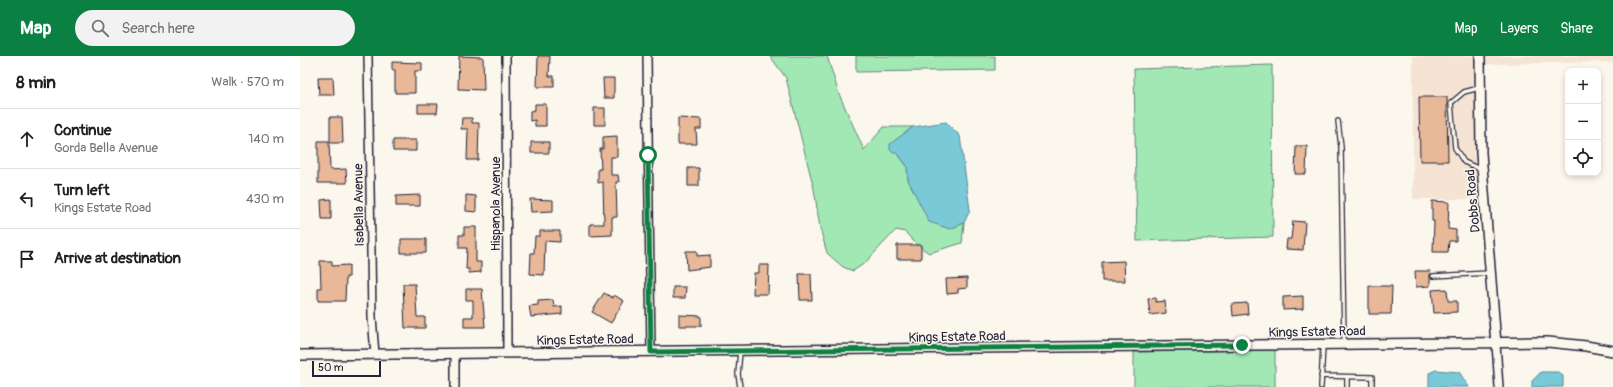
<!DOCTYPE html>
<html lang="en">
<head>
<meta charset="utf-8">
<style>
  body { margin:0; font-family:Pangolin,sans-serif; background:#f2f2f2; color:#202124 }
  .controls { position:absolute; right:12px; top:12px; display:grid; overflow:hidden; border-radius:8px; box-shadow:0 2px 6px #0003 }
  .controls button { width:36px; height:36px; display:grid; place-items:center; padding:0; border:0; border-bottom:1px solid #e0e0e0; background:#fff; color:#202124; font:20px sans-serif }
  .scale { position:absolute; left:12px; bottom:10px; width:69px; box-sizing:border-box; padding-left:4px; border:2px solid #22223b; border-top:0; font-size:11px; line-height:14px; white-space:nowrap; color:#22223b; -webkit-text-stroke:3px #fbf7ec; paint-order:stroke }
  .stop { position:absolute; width:12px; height:12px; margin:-9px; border:3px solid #0b8043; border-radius:50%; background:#fff }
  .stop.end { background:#0b8043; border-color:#fff; box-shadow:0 1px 4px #0008 }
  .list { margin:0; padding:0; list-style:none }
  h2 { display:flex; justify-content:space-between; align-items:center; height:52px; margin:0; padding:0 16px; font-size:17px }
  h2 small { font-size:13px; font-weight:400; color:#757577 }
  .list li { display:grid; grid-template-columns:26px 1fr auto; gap:12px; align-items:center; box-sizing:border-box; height:60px; padding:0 16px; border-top:1px solid #e0e0e0 }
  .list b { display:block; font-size:15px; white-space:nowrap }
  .list p { margin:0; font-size:13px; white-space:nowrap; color:#757577 }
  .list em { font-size:13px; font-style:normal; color:#757577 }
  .icon { flex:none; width:22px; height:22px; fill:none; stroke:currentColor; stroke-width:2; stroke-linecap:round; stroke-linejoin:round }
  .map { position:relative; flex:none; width:1313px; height:331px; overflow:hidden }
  header { display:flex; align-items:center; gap:24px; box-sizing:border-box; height:56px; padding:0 20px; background:#0b8043; color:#fff }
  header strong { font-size:19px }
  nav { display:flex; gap:22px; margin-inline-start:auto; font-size:14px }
  .search { width:280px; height:36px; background:#f2f2f2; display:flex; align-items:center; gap:10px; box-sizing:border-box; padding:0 14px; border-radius:22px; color:#757577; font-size:15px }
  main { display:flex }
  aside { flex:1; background:#fff }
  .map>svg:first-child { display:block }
  .built { fill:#f5e4d3 }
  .green { fill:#a2e8b5; stroke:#628578 }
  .water { fill:#7ac9d7; stroke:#578699 }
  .building { fill:#e8b898; stroke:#22223b }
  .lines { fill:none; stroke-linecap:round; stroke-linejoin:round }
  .service-casing { stroke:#22223b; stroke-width:6 }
  .minor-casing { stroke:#22223b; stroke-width:10 }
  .tertiary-casing { stroke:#22223b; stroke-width:12 }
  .service { stroke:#fbf7ec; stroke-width:3.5 }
  .minor { stroke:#fbf7ec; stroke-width:7 }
  .tertiary { stroke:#fbf7ec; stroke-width:9 }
  .route { stroke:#0b8043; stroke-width:5 }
  .labels { text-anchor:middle; stroke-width:3; stroke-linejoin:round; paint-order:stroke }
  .street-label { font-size:13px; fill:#22223b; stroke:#fbf7ec }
</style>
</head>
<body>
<header>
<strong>Map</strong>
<div class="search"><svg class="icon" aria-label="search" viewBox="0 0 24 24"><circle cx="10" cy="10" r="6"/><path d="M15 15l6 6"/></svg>Search here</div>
<nav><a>Map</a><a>Layers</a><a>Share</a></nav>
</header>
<main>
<aside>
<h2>8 min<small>Walk · 570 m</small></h2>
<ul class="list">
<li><svg class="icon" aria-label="ahead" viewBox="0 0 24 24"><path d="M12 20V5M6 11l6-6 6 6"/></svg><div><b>Continue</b><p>Gorda Bella Avenue</p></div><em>140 m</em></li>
<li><svg class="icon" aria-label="left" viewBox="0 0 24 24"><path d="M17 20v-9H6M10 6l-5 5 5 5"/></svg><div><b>Turn left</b><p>Kings Estate Road</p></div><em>430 m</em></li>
<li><svg class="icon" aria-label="arrive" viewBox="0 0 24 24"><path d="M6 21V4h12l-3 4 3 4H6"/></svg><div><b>Arrive at destination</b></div></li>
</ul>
</aside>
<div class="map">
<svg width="1313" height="331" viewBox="0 0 1313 331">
  <rect width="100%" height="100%" fill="#fbf7ec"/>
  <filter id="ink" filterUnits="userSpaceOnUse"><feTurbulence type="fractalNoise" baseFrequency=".025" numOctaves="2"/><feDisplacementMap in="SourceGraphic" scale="8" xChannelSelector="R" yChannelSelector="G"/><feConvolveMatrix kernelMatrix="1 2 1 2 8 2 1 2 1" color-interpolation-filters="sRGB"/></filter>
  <g filter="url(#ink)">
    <path class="built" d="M1113 0H1175L1176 97 1180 143H1113Z
      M1185 0H1313V6L1185 8Z"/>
    <path class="green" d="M470 0H527L539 38 564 94 584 71H613L603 78 598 98 607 110 608 124 650 173 664 167 662 187 629 197 617 189 605 176 596 174 565 207 553 215 543 211 527 197 520 172 514 133 486 22Z
      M556 0H695V14L556 16Z
      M972 9 973 181 837 185 834 13Z
      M975 294V331H834V296Z"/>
    <path class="water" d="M646 66 660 80 670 154 664 167 650 173 629 166 608 124 607 110 598 98 590 94V88L613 71Z
      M1136 314 1159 316 1169 331H1129V317Z
      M1241 316H1258L1263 320V331H1232V325Z"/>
    <path class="building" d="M159 0 183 1 184 34 158 33Z
      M238 0H250L249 20H254V31H237Z
      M92 6 122 7V15H115V37H95V14H92Z
      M18 22H33L34 39H19Z
      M303 22H314V42H304Z
      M1119 41H1147L1148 105H1120Z
      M118 48H138L137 57H118Z
      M235 48H246V70H235V64L230 65V55L235 54Z
      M294 52H305V69H294Z
      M30 61H42L43 87H30Z
      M162 62H172V67H179L178 104H167L168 73H161Z
      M378 62 401 63V73H396L397 88H378Z
      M317 80V101H311V119H318L319 126H316L317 161H312V179L290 180V168H304L303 126 298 127V113H301L300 93H303V81Z
      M93 84H116V95H93Z
      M18 85H29L30 114 46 113 47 127H18Z
      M231 86H249V97H231Z
      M996 90H1007L1006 118H995Z
      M388 112H399V130H388Z
      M120 139V150H96V140Z
      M166 139 176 140V156L166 155Z
      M31 143V163H22L21 144Z
      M230 143 253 144V155L231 156Z
      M1132 145 1149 146 1148 173 1156 174V185H1149L1148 196H1133L1134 165H1132Z
      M993 165 1005 166 1003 194 986 193 987 183H991Z
      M164 171H176V206H181V216L169 217V213H166L167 192H159V179H164Z
      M240 175H260V186L245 185 244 219 230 218 231 197H234L235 180H240Z
      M101 183H126V197H101Z
      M597 189H621V203H597Z
      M386 195H397V200L410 199V211L387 214Z
      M20 205H32V210L49 209V221H46L45 245H18V232H21Z
      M824 205 825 225H802V206Z
      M459 209H469L468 238H453L454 217H459Z
      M1115 215H1130V230L1116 231Z
      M499 218H511L512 244H500Z
      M667 222V232L658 233V237L647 238 646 223Z
      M103 228H115L117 261H125V272H105Z
      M1069 230H1092L1091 258H1069Z
      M373 231H386L385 242H373Z
      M166 233H182L185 271H164V261H173V244H166Z
      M1147 233 1148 245H1157V256L1134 257 1132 234Z
      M304 237 313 242 314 239 324 245 311 267 292 256Z
      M1003 240V253L983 254V241Z
      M856 242V246L865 245 866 257 850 259 848 243Z
      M253 244 254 251 262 250V258L231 261 229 250 238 249V245Z
      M947 247 948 258 933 260 932 248Z
      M379 259 401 260V270H379Z"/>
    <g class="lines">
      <defs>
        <path id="service" d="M1179 32 1164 36 1151 47 1155 92 1164 106 1182 114
          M1038 65 1041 91 1044 287
          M1133 220 1189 217
          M440 296 438 318 440 331
          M1021 320 1072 321V331
          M1021 331 1023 288
          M1047 331V321"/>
        <path id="minor" d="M68 0 72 261 75 298
          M206 0 207 297
          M347 0 351 296
          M1196 288 1199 331
          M155 331V297"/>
        <path id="tertiary" d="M1180 0 1181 97 1196 288
          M0 299 1248 286 1286 290 1313 295"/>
      </defs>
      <use href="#service" class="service-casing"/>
      <use href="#minor" class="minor-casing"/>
      <use href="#tertiary" class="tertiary-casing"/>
      <use href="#service" class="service"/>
      <use href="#minor" class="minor"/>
      <use href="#tertiary" class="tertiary"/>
    </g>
  </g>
  <g class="lines" filter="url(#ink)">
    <path class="route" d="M348 99 351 296 942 289"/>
  </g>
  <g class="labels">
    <g class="street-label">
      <text transform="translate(1172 145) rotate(-95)" y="5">Dobbs Road</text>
      <text transform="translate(195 148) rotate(-90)" y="5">Hispanola Avenue</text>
      <text transform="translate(58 149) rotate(-91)" y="5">Isabella Avenue</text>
      <text transform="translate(1017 275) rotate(-1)" y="5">Kings Estate Road</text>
      <text transform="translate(657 280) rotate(-1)" y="5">Kings Estate Road</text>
      <text transform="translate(285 283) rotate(-1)" y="5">Kings Estate Road</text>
    </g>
  </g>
</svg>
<div class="controls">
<button>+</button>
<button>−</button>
<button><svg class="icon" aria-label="locate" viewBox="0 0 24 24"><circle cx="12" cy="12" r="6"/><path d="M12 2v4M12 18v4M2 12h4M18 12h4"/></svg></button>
</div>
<div class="scale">50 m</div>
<div class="stop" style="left:348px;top:99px"></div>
<div class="stop end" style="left:942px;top:289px"></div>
</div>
</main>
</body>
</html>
